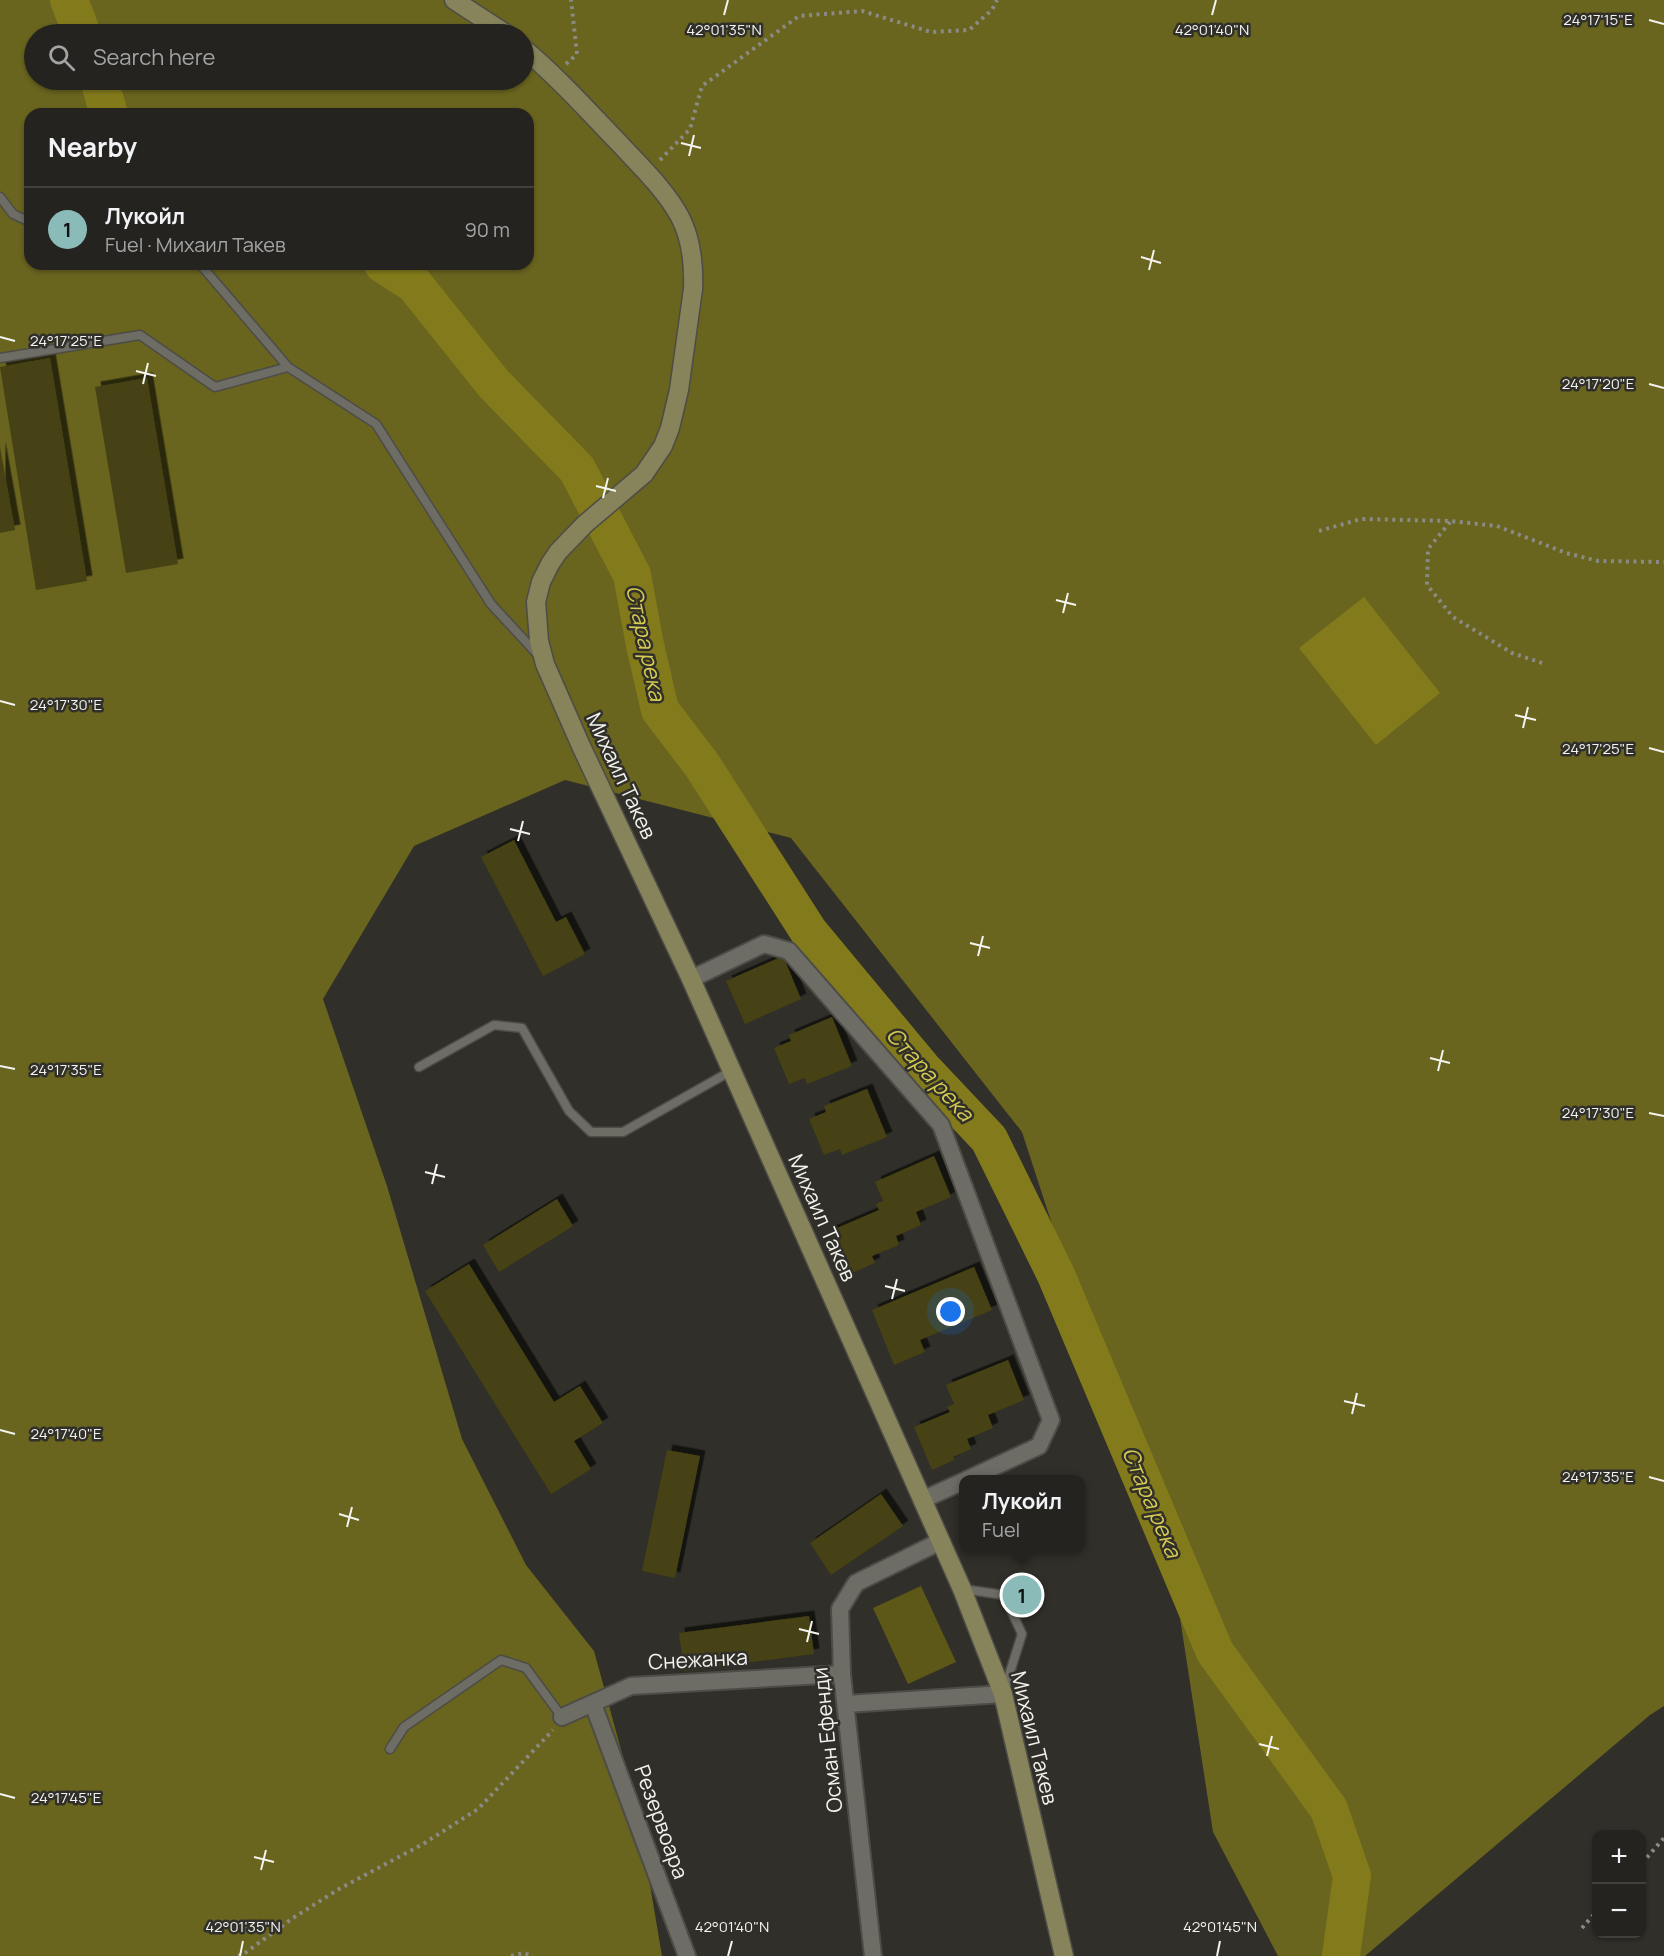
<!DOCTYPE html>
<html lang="en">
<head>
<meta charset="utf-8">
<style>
  body { margin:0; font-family:Manrope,sans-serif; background:#302f2c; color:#f1f3f6 }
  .controls { position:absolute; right:18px; bottom:18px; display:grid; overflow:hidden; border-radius:12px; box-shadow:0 2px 4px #0004 }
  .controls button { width:54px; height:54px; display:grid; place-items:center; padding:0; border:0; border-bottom:2px solid #41403d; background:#24231f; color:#f1f3f6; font:30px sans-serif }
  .you { position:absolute; left:951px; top:1312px; width:21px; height:21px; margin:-15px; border:4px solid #fff; border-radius:50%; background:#1a73e8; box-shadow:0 0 0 9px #1a73e833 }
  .badge { display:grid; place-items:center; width:39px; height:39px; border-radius:50%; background:#8bbbb9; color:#111; font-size:20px; font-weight:700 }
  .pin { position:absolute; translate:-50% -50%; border:3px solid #fff; box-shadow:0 2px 6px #0006 }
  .popup { position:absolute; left:959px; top:1475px; width:126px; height:78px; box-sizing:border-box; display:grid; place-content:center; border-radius:12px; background:#24231f; filter:drop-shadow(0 2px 4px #0005); font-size:20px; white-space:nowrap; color:#a3a4a4 }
  .popup b { font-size:22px; color:#f1f3f6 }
  .popup::after { content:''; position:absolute; left:50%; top:100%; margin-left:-12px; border:12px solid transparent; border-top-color:#24231f }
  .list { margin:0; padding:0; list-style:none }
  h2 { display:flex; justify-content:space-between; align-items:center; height:78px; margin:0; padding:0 24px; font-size:26px }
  h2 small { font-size:20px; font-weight:400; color:#a3a4a4 }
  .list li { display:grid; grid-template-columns:39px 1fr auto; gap:18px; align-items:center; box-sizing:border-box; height:84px; padding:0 24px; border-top:2px solid #41403d }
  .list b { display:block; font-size:22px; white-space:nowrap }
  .list p { margin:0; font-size:20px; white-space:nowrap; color:#a3a4a4 }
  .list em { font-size:20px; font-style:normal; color:#a3a4a4 }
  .icon { flex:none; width:33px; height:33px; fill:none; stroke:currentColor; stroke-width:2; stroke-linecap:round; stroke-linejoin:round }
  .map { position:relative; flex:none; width:1664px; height:1956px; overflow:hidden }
  .search { position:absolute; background:#24231f; box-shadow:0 2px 4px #0004; left:24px; top:24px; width:510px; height:66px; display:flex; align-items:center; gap:15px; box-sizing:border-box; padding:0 21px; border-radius:33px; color:#a3a4a4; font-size:22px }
  .panel { position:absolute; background:#24231f; box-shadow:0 2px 4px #0004; left:24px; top:108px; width:510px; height:162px; border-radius:18px }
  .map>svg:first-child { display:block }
  .green { fill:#5d5817 }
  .forest { fill:#69641e; fill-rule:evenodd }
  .water { fill:#837b1b }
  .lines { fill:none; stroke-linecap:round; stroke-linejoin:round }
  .river { stroke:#837b1b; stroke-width:38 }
  .building { fill:#464212; filter:url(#shadow) }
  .lane-casing { stroke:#4d4c47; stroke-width:11 }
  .street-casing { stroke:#4d4c47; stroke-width:20 }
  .secondary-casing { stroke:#4d4c47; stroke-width:21 }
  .path { stroke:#8b8a85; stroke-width:4; stroke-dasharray:3 4.5; stroke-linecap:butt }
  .lane { stroke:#6d6c65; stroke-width:8 }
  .street { stroke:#6d6c65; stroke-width:16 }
  .secondary { stroke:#87835a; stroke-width:18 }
  .ticks { fill:none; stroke:#f3f3ef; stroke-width:2 }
  .labels { text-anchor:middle; stroke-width:5; stroke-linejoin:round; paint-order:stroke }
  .street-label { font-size:21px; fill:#f3f3ef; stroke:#302f29 }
  .water-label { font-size:22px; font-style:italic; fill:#d7cc53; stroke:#302f29 }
  .ticks-label { font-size:15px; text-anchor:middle; fill:#f3f3ef; stroke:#302f29; stroke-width:5; stroke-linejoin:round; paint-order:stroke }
</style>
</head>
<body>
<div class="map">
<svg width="1664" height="1956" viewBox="0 0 1664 1956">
  <defs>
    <filter id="shadow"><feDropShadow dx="5.5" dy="-5.5" stdDeviation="0" flood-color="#0009"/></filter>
  </defs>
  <rect width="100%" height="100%" fill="#302f29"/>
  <path class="green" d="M921 1586 956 1662 908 1684 873 1608Z"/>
  <path class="forest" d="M0 0H1664V1706L1650 1715 1365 1956H1278L1213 1832 1180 1618 1022 1132 791 838 565 780 414 846 323 999 387 1186 462 1439 526 1565 594 1651 637 1808 662 1956H0ZM34 34H524V80H34ZM30 114H528V264H30Z"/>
  <path class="water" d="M1364 597 1440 693 1376 745 1299 648Z"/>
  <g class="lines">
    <path class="river" d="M69 0 82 34
      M99 80 109 114
      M383 264 414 284 494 384 577 469 632 575 645 645 660 710 702 765 809 932 922 1068 989 1139 1056 1275 1215 1652 1329 1809 1352 1876 1341 1956"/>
  </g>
  <path class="building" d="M50 358 87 581 36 590 0 367Z
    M147 378 178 564 126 573 95 387Z
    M0 447 15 530 0 533Z
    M514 840 556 922 566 917 585 954 543 976 481 857Z
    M783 956 801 999 745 1024 726 981Z
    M832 1017 852 1066 807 1084 805 1078 789 1084 774 1048 791 1041 789 1035Z
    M867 1089 887 1137 842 1155 840 1149 824 1155 809 1119 826 1112 824 1106Z
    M934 1156 951 1197 916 1212 921 1225 896 1236 899 1245 872 1256 875 1263 849 1274 830 1231 879 1210 876 1204 883 1201 875 1182Z
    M557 1199 573 1226 499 1272 483 1245Z
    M469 1264 554 1402 580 1386 603 1423 574 1441 591 1469 551 1494 425 1291Z
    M974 1267 992 1310 920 1340 925 1352 894 1365 872 1310Z
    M1008 1360 1024 1400 988 1415 993 1428 967 1439 971 1449 953 1457 954 1460 932 1470 914 1427 950 1412 947 1407 954 1404 946 1385Z
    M667 1450 700 1456 675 1578 642 1571Z
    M881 1494 903 1526 831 1575 810 1543Z
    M809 1616 814 1654 684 1671 679 1633Z"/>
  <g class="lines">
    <defs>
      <path id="lane" d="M0 197 13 214 30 222
        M200 264 288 367 376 424 491 604 539 656
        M0 358 140 335 215 387 288 367
        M419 1067 494 1025 522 1028 569 1111 591 1132H623L731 1071
        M963 1589 1004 1595 1022 1634 1004 1691
        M390 1749 404 1727 501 1660 526 1668 562 1717"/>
      <path id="street" d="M691 979 764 944 789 951 941 1125 1051 1420 1039 1446 966 1480
        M922 1500 964 1481
        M593 1704 687 1956
        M846 1704 1003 1694
        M562 1717 631 1686 842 1674
        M873 1956 842 1674 840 1609 856 1583 941 1541"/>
      <path id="secondary" d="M454 0 506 34
        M524 49C558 77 588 111 619 143 640 166 665 189 680 217 692 240 694 264 693 289L679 390 670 428 663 446 644 474 585 524 558 552 550 564 541 582 536 602 539 641 545 664 581 746 691 979 962 1589 1003 1694 1064 1956"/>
    </defs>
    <use href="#lane" class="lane-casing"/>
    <use href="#street" class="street-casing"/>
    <use href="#secondary" class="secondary-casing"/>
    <path class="path" d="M566 64 577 54 571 0
      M660 160 690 129 702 86 799 16 862 11 931 32 969 30 992 10 997 0
      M1450 522 1428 549 1427 585 1453 617 1512 653 1542 663
      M1319 531 1361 519 1451 521 1497 526 1566 553 1598 561 1664 562
      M1642 1863 1664 1838
      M1582 1928 1596 1912
      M238 1956 245 1953 293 1918 339 1889 423 1844 478 1809 553 1730
      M511 1956 523 1953 533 1956"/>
    <use href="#lane" class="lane"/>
    <use href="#street" class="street"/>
    <use href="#secondary" class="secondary"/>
  </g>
  <path class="ticks" d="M724 15 728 0M1212 15 1216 0M1649 20 1664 24M681 143 701 148M689 156 694 135M1141 257 1161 263M1149 270 1154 250M0 337 15 341M136 371 156 376M143 384 148 363M1649 384 1664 388M596 486 616 491M603 498 608 478M1056 600 1076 605M1063 613 1068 593M0 701 15 705M1515 715 1536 720M1523 728 1528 707M1649 748 1664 752M510 829 530 834M518 841 523 821M970 943 990 948M978 956 983 936M1430 1058 1450 1063M0 1066 15 1069M1438 1071 1443 1050M1649 1113 1664 1116M425 1172 445 1177M432 1184 437 1164M885 1286 905 1291M892 1299 897 1279M1344 1401 1365 1406M1352 1414 1357 1393M0 1430 15 1434M1649 1477 1664 1481M339 1514 359 1520M347 1527 352 1507M799 1629 819 1634M807 1642 812 1621M1259 1744 1279 1749M1267 1756 1272 1736M0 1794 15 1798M254 1857 274 1862M261 1870 266 1850M240 1956 243 1941M728 1956 732 1941M1217 1956 1220 1941"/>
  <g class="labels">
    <g class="street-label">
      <text transform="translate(621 776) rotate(65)" y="7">Михаил Такев</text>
      <text transform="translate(822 1218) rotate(66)" y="7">Михаил Такев</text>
      <text transform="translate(698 1660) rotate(-3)" y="7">Снежанка</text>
      <text transform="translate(1034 1738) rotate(76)" y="7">Михаил Такев</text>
      <text transform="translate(828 1740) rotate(-96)" y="7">Осман Ефенди</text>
      <text transform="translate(661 1822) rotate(70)" y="7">Резервоара</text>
    </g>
    <g class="water-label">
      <text transform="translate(646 643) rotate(78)" y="8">Стара река</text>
      <text transform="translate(930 1074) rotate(48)" y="8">Стара река</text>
      <text transform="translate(1152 1502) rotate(67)" y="8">Стара река</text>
    </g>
  </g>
  <g class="ticks-label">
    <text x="1598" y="25">24°17'15"E</text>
    <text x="724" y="35">42°01'35"N</text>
    <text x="1212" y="35">42°01'40"N</text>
    <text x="66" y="346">24°17'25"E</text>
    <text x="1598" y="389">24°17'20"E</text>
    <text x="66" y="710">24°17'30"E</text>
    <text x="1598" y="754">24°17'25"E</text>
    <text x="66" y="1075">24°17'35"E</text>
    <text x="1598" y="1118">24°17'30"E</text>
    <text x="66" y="1439">24°17'40"E</text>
    <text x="1598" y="1482">24°17'35"E</text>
    <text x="66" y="1803">24°17'45"E</text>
    <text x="243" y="1932">42°01'35"N</text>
    <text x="732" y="1932">42°01'40"N</text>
    <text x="1220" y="1932">42°01'45"N</text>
  </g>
</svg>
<div class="controls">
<button>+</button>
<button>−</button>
</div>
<div class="you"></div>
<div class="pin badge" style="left:1022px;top:1595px">1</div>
<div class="popup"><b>Лукойл</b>Fuel</div>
<div class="search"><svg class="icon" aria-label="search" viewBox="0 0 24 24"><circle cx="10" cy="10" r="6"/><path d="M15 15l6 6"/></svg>Search here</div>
<section class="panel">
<h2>Nearby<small></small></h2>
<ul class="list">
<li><span class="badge">1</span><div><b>Лукойл</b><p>Fuel · Михаил Такев</p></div><em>90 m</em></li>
</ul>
</section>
</div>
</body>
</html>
